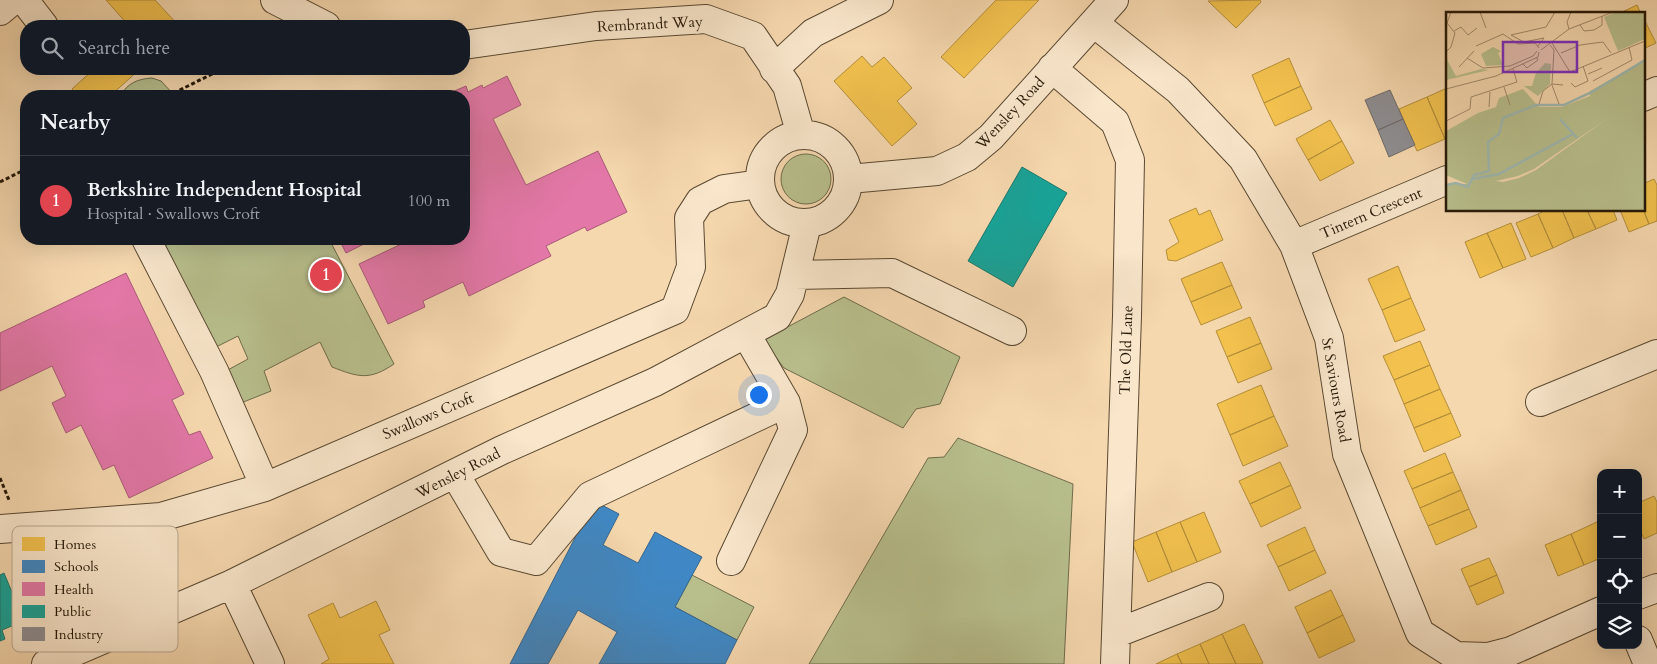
<!DOCTYPE html>
<html lang="en">
<head>
<meta charset="utf-8">
<style>
  body { margin:0; font-family:Cardo,serif; background:#20242c; color:#f1f3f6 }
  .controls { position:absolute; right:15px; bottom:15px; display:grid; overflow:hidden; border-radius:10px; box-shadow:0 5px 20px #0002 }
  .controls button { width:45px; height:45px; display:grid; place-items:center; padding:0; border:0; border-bottom:1px solid #363941; background:#171b24; color:#f1f3f6; font:25px sans-serif }
  .you { position:absolute; left:758px; top:394px; width:18px; height:18px; margin:-12px; border:4px solid #fff; border-radius:50%; background:#1a73e8; box-shadow:0 0 0 8px #1a73e833 }
  .badge { display:grid; place-items:center; width:32px; height:32px; border-radius:50%; background:#c59692; color:#fff; font-size:16px; font-weight:700 }
  .pin { position:absolute; translate:-50% -50%; border:2px solid #fff; box-shadow:0 1px 5px #0006 }
  .list { margin:0; padding:0; list-style:none }
  h2 { display:flex; justify-content:space-between; align-items:center; height:65px; margin:0; padding:0 20px; font-size:21px }
  h2 small { font-size:16px; font-weight:400; color:#9ea1a6 }
  .list li { display:grid; grid-template-columns:32px 1fr auto; gap:15px; align-items:center; box-sizing:border-box; height:90px; padding:0 20px; border-top:1px solid #363941 }
  .list b { display:block; font-size:19px; white-space:nowrap }
  .list p { margin:0; font-size:16px; white-space:nowrap; color:#9ea1a6 }
  .list em { font-size:16px; font-style:normal; color:#9ea1a6 }
  .icon { flex:none; width:28px; height:28px; fill:none; stroke:currentColor; stroke-width:2; stroke-linecap:round; stroke-linejoin:round }
  .map { position:relative; flex:none; width:1657px; height:664px; overflow:hidden }
  .search { position:absolute; background:#171b24; box-shadow:0 5px 20px #0002; left:20px; top:20px; width:450px; height:55px; display:flex; align-items:center; gap:12px; box-sizing:border-box; padding:0 18px; border-radius:20px; color:#9ea1a6; font-size:19px }
  .panel { position:absolute; background:#171b24; box-shadow:0 5px 20px #0002; left:20px; top:90px; width:450px; height:155px; border-radius:20px }
  .map>svg:first-child { display:block }
  .green { fill:#b8bf8d; stroke:#6e6c4a }
  .homes { fill:#f2c14e; stroke:#b48e39 }
  .schools { fill:#3f88c5; stroke:#37668c }
  .health { fill:#e377a8; stroke:#aa5a78 }
  .public { fill:#17a398; stroke:#1b796c }
  .industry { fill:#8d8d92; stroke:#6e6a68 }
  .lines { fill:none; stroke-linecap:round; stroke-linejoin:round }
  .minor-casing { stroke:#594831; stroke-width:30 }
  .path { stroke:#251807; stroke-width:3; stroke-dasharray:4 2.5; stroke-linecap:butt }
  .minor { stroke:#f9e6cb; stroke-width:28 }
  .labels { text-anchor:middle; stroke-width:5; stroke-linejoin:round; paint-order:stroke }
  .street-label { font-size:15px; fill:#251807; stroke:#f9e6cb }
  .inset-river { fill:none; stroke:#9eb9b2; stroke-width:2.5 }
  .inset-road { fill:none; stroke:#a28b6c; stroke-width:1 }
  .view { fill:#7b2cbf; fill-opacity:0.15; stroke:#7b2cbf; stroke-width:2.5 }
  .inset-edge { fill:none; stroke:#251807; stroke-width:2.5 }
  .key { fill:#f9e6cb; stroke:#b9a890; stroke-width:1 }
  .key-label { font-size:14px; fill:#251807 }
</style>
</head>
<body>
<div class="map">
<svg width="1657" height="664" viewBox="0 0 1657 664">
  <rect width="100%" height="100%" fill="#f6d8af"/>
  <filter id="stains"><feTurbulence type="fractalNoise" baseFrequency=".004" numOctaves="4"/><feColorMatrix values="0 0 0 0 .2 0 0 0 0 .09 0 0 0 0 .02 0 0 0 .5 -.17"/></filter>
  <radialGradient id="worn" r=".72"><stop offset=".6" stop-color="#630" stop-opacity="0"/><stop offset="1" stop-color="#630" stop-opacity=".3"/></radialGradient>
  <path class="green" d="M152 78 161 81 175 96H120C128 83 137 79 152 78Z
    M781 179a25 25 0 1 1 50 0a25 25 0 1 1-50 0Z
    M179 239H329L394 364C369 381 358 377 332 367L320 342 264 371 271 391 241 403 224 372 248 359 238 336 212 349 164 246Z
    M844 297 960 357 940 404 916 409 903 428 784 368 763 340Z
    M958 438 1073 484 1064 664H809L928 458 944 457Z
    M692 575 754 607 737 640 675 607Z"/>
  <path class="homes" d="M106 0H155L179 26H129Z
    M996 0H1039L964 78 941 57Z
    M1260 0 1261 2 1236 28 1208 1Z
    M1637 5 1641 14H1618Z
    M1643 17 1656 43 1643 49Z
    M862 56 872 67 884 57 912 88 897 101 917 124 892 146 834 81Z
    M1289 58 1301 86 1264 103 1252 75Z
    M94 69H140L110 96H78L72 89Z
    M1301 86 1312 109 1275 126 1264 103Z
    M1447 88V138L1445 139 1427 97Z
    M1427 97 1445 139 1417 151 1399 109Z
    M1330 120 1342 141 1308 160 1296 139Z
    M1342 141 1354 163 1320 181 1308 160Z
    M1654 179 1657 185V221L1649 224 1643 209V184Z
    M1196 208 1199 215 1210 210 1223 240 1176 261 1168 260 1166 250 1179 242 1169 220Z
    M1643 209 1649 224 1629 232 1620 210Z
    M1546 210H1562L1574 238 1553 248 1538 214Z
    M1562 210H1587L1596 229 1574 238Z
    M1587 210H1613L1617 220 1596 229Z
    M1538 214 1553 248 1531 257 1516 223Z
    M1511 223 1526 259 1503 268 1487 233Z
    M1487 233 1503 268 1480 278 1465 242Z
    M1222 262 1232 285 1191 302 1181 279Z
    M1398 266 1411 298 1382 310 1368 279Z
    M1232 285 1242 308 1201 325 1191 302Z
    M1411 298 1425 330 1395 342 1382 310Z
    M1250 317 1261 343 1227 357 1216 331Z
    M1420 341 1430 365 1394 380 1383 356Z
    M1261 343 1272 369 1238 383 1227 357Z
    M1430 365 1440 389 1404 404 1394 380Z
    M1261 385 1274 416 1230 435 1217 404Z
    M1440 389 1451 413 1414 428 1404 404Z
    M1451 413 1461 436 1424 452 1414 428Z
    M1274 416 1288 446 1243 466 1230 435Z
    M1445 453 1453 472 1412 489 1404 471Z
    M1280 462 1291 485 1250 504 1239 481Z
    M1453 472 1461 490 1420 508 1412 489Z
    M1291 485 1301 508 1261 527 1250 504Z
    M1461 490 1469 509 1428 526 1420 508Z
    M1654 496 1657 502V533L1644 539 1638 526V503Z
    M1469 509 1477 527 1436 545 1428 526Z
    M1204 512 1221 552 1197 562 1180 522Z
    M1180 522 1197 562 1172 572 1156 532Z
    M1597 522 1601 532V558L1584 565 1571 534Z
    M1305 527 1315 550 1278 567 1267 545Z
    M1156 532 1172 572 1148 582 1132 542Z
    M1571 534 1584 565 1558 576 1545 545Z
    M1315 550 1326 573 1289 591 1278 567Z
    M1489 558 1497 575 1469 587 1461 569Z
    M1497 575 1504 593 1477 605 1469 587Z
    M1331 590 1343 615 1307 633 1295 607Z
    M376 601 390 630 379 635 394 664H321L329 659 308 615 333 603 340 618Z
    M1343 615 1355 641 1319 658 1307 633Z
    M1244 624 1263 663 1261 664H1236L1222 634Z
    M1222 634 1236 664H1209L1200 644Z
    M1200 644 1209 664H1182L1177 654Z
    M1177 654 1182 664H1156Z"/>
  <path class="schools" d="M594 501 619 514 603 545 638 563 655 532 702 557 675 607 737 640 725 664H599L617 632 578 610 548 664H510Z"/>
  <path class="health" d="M507 76 521 105 493 119 526 185 598 151 627 212 587 231 585 227 546 246 551 256 469 296 463 282 423 301 425 307 388 324 359 264 412 239H464V96H443L466 86 468 92 482 85 483 88Z
    M339 239H374L346 253Z
    M126 273 184 394 172 400 189 435 200 431 213 458 129 498 114 465 103 470 81 425 66 433 52 403 66 396 52 366 0 391V333Z"/>
  <path class="public" d="M1022 167 1067 193 1013 287 968 261Z
    M4 573 24 621 2 630 5 639 0 641V575Z"/>
  <path class="industry" d="M1390 90 1403 119 1378 130 1365 100Z
    M1403 119 1415 145 1389 157 1378 130Z"/>
  <g class="lines">
    <defs>
      <path id="minor" d="M24 0 44 26
        M275 0 326 26
        M0 11 13 0
        M1094 23 1178 90 1243 159 1294 245 1329 338 1347 454 1420 633 1456 656 1488 657 1511 651 1601 611
        M464 45 596 26 706 19 753 36 787 86 801 135
        M1052 68 1115 122 1130 160 1127 316 1115 664
        M774 69 813 33 879 0
        M1643 97 1657 91
        M760 179a44 44 0 1 1 88 0a44 44 0 1 1-88 0Z
        M849 179 937 171 967 157 991 137 1114 0
        M146 239 214 371 265 487
        M1294 245 1447 180
        M795 275 892 273 1012 331
        M1540 402 1657 354
        M455 474 501 552 536 561 590 496 786 403 746 334
        M0 529 161 517 265 487 675 310 691 267 689 218 700 201 724 189 760 184
        M731 561 793 430 786 403
        M232 584 270 664
        M1638 595 1657 588
        M1117 633 1209 597
        M1638 640 1648 664
        M46 664 232 584 502 450 655 382 777 317 790 294 807 224"/>
    </defs>
    <use href="#minor" class="minor-casing"/>
    <path class="path" d="M168 96 222 69
      M0 182 26 169
      M0 478 9 500
      M135 548 152 588"/>
    <use href="#minor" class="minor"/>
  </g>
  <g class="labels">
    <g class="street-label">
      <text transform="translate(650 24) rotate(-3)" y="5">Rembrandt Way</text>
      <text transform="translate(1010 113) rotate(-47)" y="5">Wensley Road</text>
      <text transform="translate(1371 213) rotate(-23)" y="5">Tintern Crescent</text>
      <text transform="translate(1126 350) rotate(-88)" y="5">The Old Lane</text>
      <text transform="translate(1336 390) rotate(80)" y="5">St Saviours Road</text>
      <text transform="translate(428 416) rotate(-23)" y="5">Swallows Croft</text>
      <text transform="translate(458 473) rotate(-27)" y="5">Wensley Road</text>
    </g>
  </g>
  <g transform="translate(1446 12)">
    <rect width="199" height="199" fill="#f6d8af"/>
    <path d="M170 0H199V27L172 39 158 5ZM47 35 55 39 52 41 57 53 40 54 35 42ZM0 46 10 64 35 57 43 58 0 68ZM199 48V199H0V172H21L0 163V119L32 101 50 95 53 86 77 77 93 95H116L144 84V79ZM162 106 90 158 73 166 57 170 26 166 50 169 72 164 88 157ZM99 51 105 52 104 72 92 84 78 74H86L90 61Z" fill="#b8bf8d" fill-rule="evenodd"/>
    <path class="inset-river" d="M114 107 131 126M27 167 53 162 127 122M0 173 10 171 22 175 28 163 43 159 42 130 53 122 57 106 90 93H118L146 80 199 48"/>
    <path class="inset-road" d="M34 0 40 16M134 13 138 19 148 18 156 13V4M123 17 121 10 125 0M8 19 15 15 22 23 31 16M106 31 124 60 199 29M104 33 108 38 106 72 117 73M30 34 57 22 72 32 89 31 93 36M92 34 98 26 78 30 65 23 100 15 109 0M95 38 123 17 167 0M0 40 5 35 9 21 1 11 5 0M115 41 134 33 157 30 165 41M21 46 37 56 64 54 87 44 91 39M77 52 81 56 92 48 90 45M13 55 28 39M142 62 156 56M147 69 186 48 183 35M125 71 129 75 142 69 137 54M106 73 113 92M58 75 64 93M0 77 50 64 92 45 93 40M93 92 97 79 106 72M43 95 44 80M0 109 24 97 25 85 71 70 67 57"/>
    <path class="view" d="M57 30H131V60H57Z"/>
    <rect width="199" height="199" class="inset-edge"/>
  </g>
  <rect x="12" y="526" width="166" height="126" rx="8" class="key"/>
  <rect x="22" y="537" width="23" height="14" fill="#f2c14e"/>
  <rect x="22" y="560" width="23" height="13" fill="#3f88c5"/>
  <rect x="22" y="582" width="23" height="14" fill="#e377a8"/>
  <rect x="22" y="605" width="23" height="13" fill="#17a398"/>
  <rect x="22" y="627" width="23" height="14" fill="#8d8d92"/>
  <g class="key-label">
    <text x="54" y="549">Homes</text>
    <text x="54" y="571">Schools</text>
    <text x="54" y="594">Health</text>
    <text x="54" y="616">Public</text>
    <text x="54" y="639">Industry</text>
  </g>
  <rect width="100%" height="100%" filter="url(#stains)"/>
  <rect width="100%" height="100%" fill="url(#worn)"/>
</svg>
<div class="controls">
<button>+</button>
<button>−</button>
<button><svg class="icon" aria-label="locate" viewBox="0 0 24 24"><circle cx="12" cy="12" r="6"/><path d="M12 2v4M12 18v4M2 12h4M18 12h4"/></svg></button>
<button><svg class="icon" aria-label="layers" viewBox="0 0 24 24"><path d="M12 4l9 5-9 5-9-5zM3 14l9 5 9-5"/></svg></button>
</div>
<div class="you"></div>
<div class="pin badge" style="left:326px;top:275px;background:#e0444e">1</div>
<div class="search"><svg class="icon" aria-label="search" viewBox="0 0 24 24"><circle cx="10" cy="10" r="6"/><path d="M15 15l6 6"/></svg>Search here</div>
<section class="panel">
<h2>Nearby<small></small></h2>
<ul class="list">
<li><span class="badge" style="background:#e0444e">1</span><div><b>Berkshire Independent Hospital</b><p>Hospital · Swallows Croft</p></div><em>100 m</em></li>
</ul>
</section>
</div>
</body>
</html>
